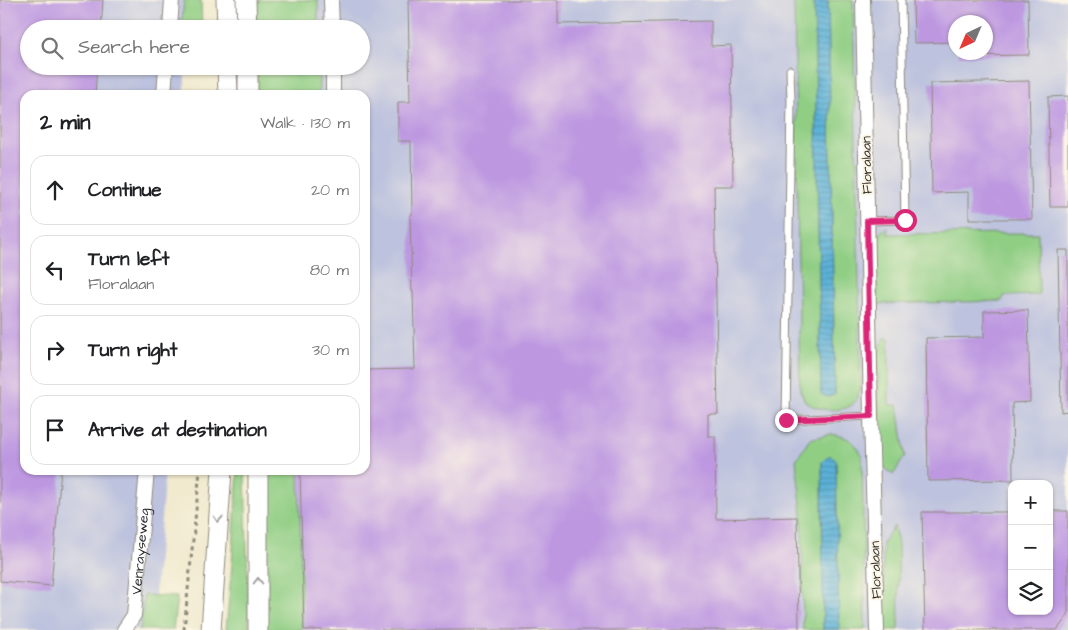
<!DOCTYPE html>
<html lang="en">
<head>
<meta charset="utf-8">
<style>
  body { margin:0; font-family:"Architects Daughter",sans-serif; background:#f2f2f2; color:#202124 }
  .controls { position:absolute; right:15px; bottom:15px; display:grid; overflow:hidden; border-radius:10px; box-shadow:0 1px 4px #0004 }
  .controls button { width:45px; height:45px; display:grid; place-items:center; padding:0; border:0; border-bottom:1px solid #e0e0e0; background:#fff; color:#202124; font:25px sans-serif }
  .compass { position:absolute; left:948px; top:15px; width:45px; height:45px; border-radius:50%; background:#fff; box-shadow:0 1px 4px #0004; rotate:224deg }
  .stop { position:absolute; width:15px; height:15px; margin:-11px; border:4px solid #db2777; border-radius:50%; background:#fff }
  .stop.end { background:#db2777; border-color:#fff; box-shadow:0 1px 5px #0008 }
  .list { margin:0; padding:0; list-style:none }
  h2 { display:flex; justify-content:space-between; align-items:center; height:65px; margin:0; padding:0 20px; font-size:21px }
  h2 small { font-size:16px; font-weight:400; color:#757577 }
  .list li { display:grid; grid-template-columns:32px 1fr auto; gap:15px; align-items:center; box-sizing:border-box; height:70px; margin:0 10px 10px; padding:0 10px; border:1px solid #e0e0e0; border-radius:15px }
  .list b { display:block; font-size:19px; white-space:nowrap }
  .list p { margin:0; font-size:16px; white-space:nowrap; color:#757577 }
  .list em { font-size:16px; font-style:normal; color:#757577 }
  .icon { flex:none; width:28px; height:28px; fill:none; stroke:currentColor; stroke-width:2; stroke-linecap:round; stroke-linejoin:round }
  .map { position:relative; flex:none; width:1068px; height:630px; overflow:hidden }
  .search { position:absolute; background:#fff; box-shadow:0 1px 4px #0004; left:20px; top:20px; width:350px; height:55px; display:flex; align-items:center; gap:12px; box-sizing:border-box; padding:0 18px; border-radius:28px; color:#757577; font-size:19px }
  .panel { position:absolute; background:#fff; box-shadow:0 1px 4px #0004; left:20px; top:90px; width:350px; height:385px; border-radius:15px }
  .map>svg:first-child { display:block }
  .industrial { fill:#bdc3de; fill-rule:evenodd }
  .green { fill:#90ce84; stroke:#5e7c58 }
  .water { fill:url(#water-rules); stroke:#446e82 }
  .building { fill:#bd98e1 }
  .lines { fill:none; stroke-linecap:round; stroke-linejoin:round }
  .service-casing { stroke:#8e8a7d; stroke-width:9 }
  .minor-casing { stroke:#8e8a7d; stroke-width:16 }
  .secondary-casing { stroke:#8e8a7d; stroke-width:21 }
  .path { stroke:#8e8a7d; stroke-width:3; stroke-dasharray:4 4; stroke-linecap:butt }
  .service { stroke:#fff; stroke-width:7 }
  .minor { stroke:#fff; stroke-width:14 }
  .secondary { stroke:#fff; stroke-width:19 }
  .oneway { stroke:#a0a0a0 }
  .route { stroke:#db2777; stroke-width:6 }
  .labels { text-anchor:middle; stroke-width:4; stroke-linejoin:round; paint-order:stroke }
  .street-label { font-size:14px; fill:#2b2b2b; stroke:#fcf5e5 }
</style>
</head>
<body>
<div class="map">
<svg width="1068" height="630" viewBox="0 0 1068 630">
  <defs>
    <pattern id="water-rules" width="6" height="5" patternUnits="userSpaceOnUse" patternTransform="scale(1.25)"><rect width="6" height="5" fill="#5cb1d8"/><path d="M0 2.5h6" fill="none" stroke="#4c90af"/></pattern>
  </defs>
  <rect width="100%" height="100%" fill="#fcf5e5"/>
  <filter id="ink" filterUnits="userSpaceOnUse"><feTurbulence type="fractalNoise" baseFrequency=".02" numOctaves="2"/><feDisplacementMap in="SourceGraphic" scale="10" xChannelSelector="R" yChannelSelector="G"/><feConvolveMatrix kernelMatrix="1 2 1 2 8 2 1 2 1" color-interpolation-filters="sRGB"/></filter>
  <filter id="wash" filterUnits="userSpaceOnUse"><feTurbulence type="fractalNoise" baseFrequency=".0096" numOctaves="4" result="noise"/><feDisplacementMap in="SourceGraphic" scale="20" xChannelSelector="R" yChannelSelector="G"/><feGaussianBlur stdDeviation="1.12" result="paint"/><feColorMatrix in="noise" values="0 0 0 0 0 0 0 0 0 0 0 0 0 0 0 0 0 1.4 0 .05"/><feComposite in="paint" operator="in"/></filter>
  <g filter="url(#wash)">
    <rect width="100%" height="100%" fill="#f1eacf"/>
    <path class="industrial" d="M0 0H186V29H29V66H185V95H25V470H165L152 630H0Z
      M269 0H1068V630H290L287 470H365V95H274L273 66H361V29H271ZM956 22H986V52H956ZM1012 484H1049V611H1012Z"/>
    <path class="green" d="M184 0H201L202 29H181Z
      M255 0H318V29H256Z
      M794 0H814L821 393 828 397 835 394 828 0H853L861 386C859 391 857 400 853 404 843 413 814 411 805 401 803 398 802 394 800 390Z
      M257 66H319V95H257Z
      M887 227 888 234 1038 233 1039 295 1004 296 1002 301 878 304 874 242 878 234Z
      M884 338H889V405H898L905 456 893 475 881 464 877 355Z
      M832 434C849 438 853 439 862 455L865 630H839L836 461 822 462 823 630H803L802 513 796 460 810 439Z
      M238 470H245L249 630H226L232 564Z
      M265 470H299L302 630H266Z
      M894 526 898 544 899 630H883V542Z
      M144 595 177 597 173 630H139L141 625Z"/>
    <path class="water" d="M814 0H828L835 394 828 397 821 394Z
      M828 456H832L836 460 839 630H823L822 462Z"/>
    <g id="blocks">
      <path class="building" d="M0 0H103L101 29H29V66H97L95 95H25V470H61L51 586 0 581Z
        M408 0H558V24L711 21V46L731 45 733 186H714L718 414H708V436H715L716 519 797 517 799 630H304L300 470H365V370L415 369 413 291H412L411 255 413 254 411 253 410 217V215H412L411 141H398V102H410Z
        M913 0H1028L1029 55 959 56V52H986V22H956V42L914 43Z
        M1029 81 1032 219H969V192L932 193 930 83Z
        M1068 96V207H1050L1048 97Z
        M1058 250H1068V411L1061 412Z
        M1028 310 1030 402 1012 403 1013 480 928 481 926 338 984 337V311Z
        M1049 511H1068V615L1057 630H925L922 512H1012V611H1049Z"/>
    </g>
  </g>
  <g filter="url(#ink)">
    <use href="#blocks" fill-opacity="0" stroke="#8e8a7d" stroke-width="1"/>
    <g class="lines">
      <defs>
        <path id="service" d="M790 70 791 101 786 420 871 416
          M867 221 905 220 901 0"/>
        <g id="minor">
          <path d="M331 0 332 29"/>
          <path d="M863 0 871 416 877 630"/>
          <path d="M170 29 172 0"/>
          <path d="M333 66V95"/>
          <path d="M164 95 166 66"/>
          <path id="s1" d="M124 630 134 615 147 470"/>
        </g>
        <path id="secondary" d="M226 0 227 29
          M246 0 247 29
          M227 66 228 95
          M248 66V95
          M258 470V630
          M211 630 222 470"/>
      </defs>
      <use href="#service" class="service-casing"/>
      <use href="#minor" class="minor-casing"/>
      <use href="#secondary" class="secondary-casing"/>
      <path class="path" d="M184 630 200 470"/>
      <use href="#service" class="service"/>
      <use href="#minor" class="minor"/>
      <use href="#secondary" class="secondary"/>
    </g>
    <defs><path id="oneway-chevron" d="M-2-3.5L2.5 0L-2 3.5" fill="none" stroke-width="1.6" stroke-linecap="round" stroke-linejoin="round" transform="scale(1.25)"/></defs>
    <g class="oneway">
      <use href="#oneway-chevron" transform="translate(218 519) rotate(94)"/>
      <use href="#oneway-chevron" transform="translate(258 581) rotate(-90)"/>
    </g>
  </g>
  <g class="lines" filter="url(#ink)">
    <path class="route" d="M786 420 871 416 867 221 905 220"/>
  </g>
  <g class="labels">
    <g class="street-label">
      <text transform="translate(866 165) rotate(-91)" y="5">Floralaan</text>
      <text dy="5" stroke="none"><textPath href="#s1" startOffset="82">Venrayseweg</textPath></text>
      <text transform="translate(875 570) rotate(-92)" y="5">Floralaan</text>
    </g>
  </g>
</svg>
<div class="controls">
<button>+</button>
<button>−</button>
<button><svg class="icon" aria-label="layers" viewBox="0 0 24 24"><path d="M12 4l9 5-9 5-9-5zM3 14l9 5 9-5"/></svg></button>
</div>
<svg class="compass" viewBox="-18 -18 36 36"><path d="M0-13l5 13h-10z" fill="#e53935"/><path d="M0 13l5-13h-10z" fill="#757577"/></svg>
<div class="stop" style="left:905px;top:220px"></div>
<div class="stop end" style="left:786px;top:420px"></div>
<div class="search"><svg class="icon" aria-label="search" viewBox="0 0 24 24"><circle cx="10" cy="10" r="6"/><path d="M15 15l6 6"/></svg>Search here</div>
<section class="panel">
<h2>2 min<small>Walk · 130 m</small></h2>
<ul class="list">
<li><svg class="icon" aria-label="ahead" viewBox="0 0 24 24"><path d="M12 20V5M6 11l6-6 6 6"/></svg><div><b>Continue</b></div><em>20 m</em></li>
<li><svg class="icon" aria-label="left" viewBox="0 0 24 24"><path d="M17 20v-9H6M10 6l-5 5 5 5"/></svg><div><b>Turn left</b><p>Floralaan</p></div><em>80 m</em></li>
<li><svg class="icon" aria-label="right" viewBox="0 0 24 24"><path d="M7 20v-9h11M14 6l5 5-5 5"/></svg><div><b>Turn right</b></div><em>30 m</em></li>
<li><svg class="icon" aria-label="arrive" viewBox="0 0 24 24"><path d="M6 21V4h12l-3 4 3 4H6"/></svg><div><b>Arrive at destination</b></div></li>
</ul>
</section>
</div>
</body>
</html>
